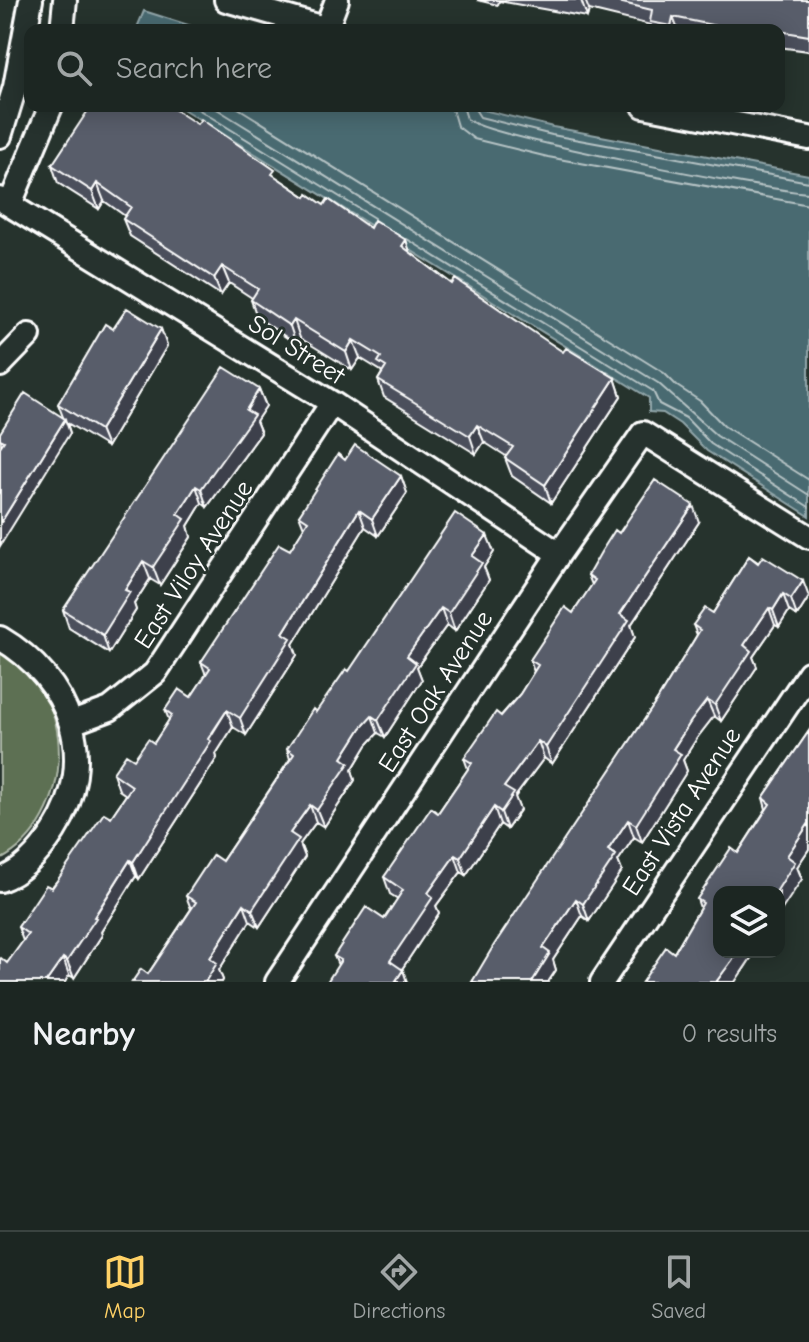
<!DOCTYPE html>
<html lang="en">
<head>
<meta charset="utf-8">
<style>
  body { margin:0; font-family:"Comic Neue",sans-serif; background:#252e2a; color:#f1f3f6 }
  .controls { position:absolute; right:24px; bottom:24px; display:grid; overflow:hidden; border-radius:16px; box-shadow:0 4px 20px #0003 }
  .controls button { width:72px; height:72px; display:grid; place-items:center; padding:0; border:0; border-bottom:2px solid #3a4340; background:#1c2622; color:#f1f3f6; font:40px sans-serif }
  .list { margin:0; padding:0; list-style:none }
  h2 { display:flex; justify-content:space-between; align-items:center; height:104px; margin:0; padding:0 32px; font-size:34px }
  h2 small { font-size:26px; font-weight:400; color:#a0a5a5 }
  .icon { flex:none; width:44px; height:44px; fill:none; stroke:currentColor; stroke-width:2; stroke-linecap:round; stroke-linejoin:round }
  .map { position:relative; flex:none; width:809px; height:982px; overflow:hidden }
  .search { position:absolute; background:#1c2622; box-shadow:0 4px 20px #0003; left:24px; right:24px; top:24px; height:88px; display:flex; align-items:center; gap:20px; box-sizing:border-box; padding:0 28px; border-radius:16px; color:#a0a5a5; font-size:30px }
  .sheet { height:248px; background:#1c2622 }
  nav { display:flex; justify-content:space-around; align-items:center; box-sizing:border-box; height:112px; border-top:2px solid #3a4340; background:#1c2622; font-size:22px; color:#a0a5a5 }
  nav a { display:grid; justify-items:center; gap:4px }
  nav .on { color:#ffd166 }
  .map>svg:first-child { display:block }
  .green { fill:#5d7053; stroke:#aeb8a9; stroke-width:2 }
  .water { fill:#4a6b71; stroke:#92a6aa; stroke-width:2 }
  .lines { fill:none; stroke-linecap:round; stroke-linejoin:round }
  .shore { stroke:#b7c4c6; stroke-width:2 }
  .minor-casing { stroke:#fff; stroke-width:28 }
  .minor { stroke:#26332d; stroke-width:22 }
  .wall { fill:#4c505c; stroke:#fff; stroke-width:2 }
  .shaded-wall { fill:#3e414b; stroke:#fff; stroke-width:2 }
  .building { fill:#585d6b; stroke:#fff; stroke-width:2 }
  .labels { text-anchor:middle; stroke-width:6; stroke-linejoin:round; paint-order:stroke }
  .street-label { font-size:26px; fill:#fff; stroke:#26332d }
</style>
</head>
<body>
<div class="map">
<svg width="809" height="982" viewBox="0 0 809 982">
  <rect width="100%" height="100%" fill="#26332d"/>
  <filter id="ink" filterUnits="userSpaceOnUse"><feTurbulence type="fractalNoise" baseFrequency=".0125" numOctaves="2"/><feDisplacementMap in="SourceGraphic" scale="16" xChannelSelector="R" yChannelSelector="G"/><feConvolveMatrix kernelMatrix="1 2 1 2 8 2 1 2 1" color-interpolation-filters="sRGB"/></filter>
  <g filter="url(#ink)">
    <path class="green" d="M0 653C81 689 76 821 0 860Z"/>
    <path class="water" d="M144 11 204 30H136Z
      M178 106H467L553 127 809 175V516L707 451 680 424 663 413 649 412V398Z"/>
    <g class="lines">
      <path class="shore" d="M193 106 374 218
        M212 106 658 383 717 436 809 495
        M235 106 664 373 677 386 700 401 724 426 809 480
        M451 106 457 126 474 139 548 157 809 205
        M463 106 467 119C483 136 771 191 809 193
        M473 106 480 117 552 135 809 182
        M407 239 653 391 659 404 686 418 711 444 809 507"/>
      <defs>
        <path id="minor" d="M226 0 331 30
          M326 29 337 0
          M62 30 65 0
          M644 106 809 138
          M0 136 15 87 31 0
          M0 199 332 403 559 554
          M10 204 51 106
          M0 365 29 335
          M0 638C70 679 100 759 54 831 41 851 22 872 0 880
          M72 723 110 709 155 673 332 403
          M277 982 559 554 643 433 809 537
          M602 982 809 673"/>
      </defs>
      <use href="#minor" class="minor-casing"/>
      <use href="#minor" class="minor"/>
    </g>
    <path class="wall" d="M477 0H809V51L779 47V30H653L651 25 589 10 587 17 499 1 498 5Z
      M52 165 279 179 306 197 370 228 406 240 410 253 452 284 563 352 615 378 621 396 551 503 512 476 505 458 506 456 484 442 476 454 384 397 378 380 382 373 381 371 360 358 352 370 300 338 296 344 257 317 251 300 252 298 229 283 221 295 130 236 123 219 125 216 104 201 99 209 58 183Z
      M113 329H161L167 346 107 447 67 423 70 433 1 446 0 433 63 417 58 404Z
      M259 389 266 406 256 421 261 433 207 507 202 503 188 526 191 537 160 585 150 579 134 604 136 610 109 653 69 628 63 610Z
      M345 460 401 476 407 493 378 536 365 527 293 644 297 655 246 735 233 727 216 754 217 758 139 879 136 876 101 932 102 935 74 978 69 975 65 982H0L23 941 18 927 111 817 126 795 119 790 113 773 134 759 154 743 169 720 165 710 191 697 206 675 201 662 290 550 304 528 299 515Z
      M699 522 631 625 635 637 552 764 544 758 515 797 520 810 507 829 500 824 466 875 461 872 436 906 439 913 402 969 338 965 334 956 384 919 398 899 390 894 384 877 438 813 468 769 464 758 520 694 534 672 530 660 573 613 592 585 588 575 619 533Z
      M494 552 484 567 489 580 455 631 447 625 417 667 422 680 385 737 378 733 367 745 352 770 355 780 324 827 316 822 300 844 305 857 259 927 250 921 219 970 223 980 222 982H132L148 974 191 909 186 896 222 861 290 759 287 749 349 671Z
      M749 556 809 597 797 616 789 611 779 627 775 625 753 657 757 667 721 721 714 716 697 738 683 760 687 771 642 842 634 837 618 861 622 871 589 921 582 916 553 960 556 970 548 982H472L658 699 697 635 693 625 713 613Z
      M809 731V849L797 867 802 879 719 952H755L742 972 674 953 700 908 697 899 738 853 766 809 763 798Z"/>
    <path class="shaded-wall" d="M581 0H585L589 10 587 17Z
      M673 17 678 30H673L671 26Z
      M97 183 104 201 99 209 92 191Z
      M406 240 412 258 402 246Z
      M222 266 229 283 221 295 214 278Z
      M294 320 300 338 296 344 290 326Z
      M161 329 167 346 107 447 100 430Z
      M353 340 360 358 352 370 346 352Z
      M615 378 621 396 551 503 545 485Z
      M259 389 266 406 256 421 261 433 207 507 201 489Z
      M65 419 70 433 0 546V524Z
      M477 425 484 442 476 454 470 436Z
      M401 476 407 493 378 536 372 519Z
      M196 486 202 503 188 526 191 537 160 585 153 567 178 514Z
      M693 505 699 522 631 625 635 637 552 764 546 747 620 614Z
      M359 510 365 527 293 644 297 655 246 735 240 718 283 633Z
      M487 535 494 552 484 567 489 580 455 631 449 613 472 556Z
      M143 561 150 579 134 604 136 610 109 653 103 635 125 590Z
      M803 581 809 597 797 616 791 599Z
      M783 594 789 611 779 627 773 610Z
      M441 608 447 625 417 667 422 680 385 737 378 720 407 656Z
      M769 608 775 625 753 657 757 667 721 721 715 705 744 645Z
      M707 700 714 716 697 738 683 760 687 771 642 842 636 825 673 749 691 721Z
      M227 710 233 727 216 754 217 758 139 879 133 862Z
      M372 716 378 733 367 745 352 770 355 780 324 827 317 810 342 758 361 728Z
      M538 741 544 758 515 797 520 810 507 829 501 812 504 787Z
      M310 805 316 822 300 844 305 857 259 927 252 910 290 833Z
      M494 807 500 824 466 875 460 858Z
      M628 820 634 837 618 861 622 871 589 921 583 904 608 850Z
      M809 823V849L797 867 802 879 779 914V892H776L787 856Z
      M455 855 461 872 436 906 439 913 396 978 390 961 428 893Z
      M130 860 136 876 101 932 102 935 74 978 67 961Z
      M576 899 582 916 553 960 556 970 548 982H532L543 948Z
      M244 904 250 921 219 970 223 980 222 982H205L210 958Z
      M738 952H755L735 982H716Z
      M63 958 69 975 65 982H46Z
      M403 970 407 982H395Z"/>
    <path class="building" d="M610 0H809V36L762 28 761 30H736L673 17 671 26 650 22 652 10Z
      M91 106H169L197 124 201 119 275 170 272 174 306 197 308 194 324 205 328 199 370 228 374 220 406 240 402 246 452 284 455 279 563 352 566 348 615 378 545 485 505 458 513 447 477 425 470 436 378 380 386 367 378 362 381 357 353 340 346 352 294 320 290 326 251 300 258 289 222 266 214 278 123 219 131 207 97 183 92 191 52 165Z
      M127 308 161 329 100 430 58 404 105 324 113 329Z
      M224 367 259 389 246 410 254 415 201 489 196 486 178 514 185 519 153 567 143 561 125 590 130 592 103 635 63 610Z
      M25 393 65 419 0 524V447L4 441 0 439V433Z
      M355 445 401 476 372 519 359 510 283 633 291 638 240 718 227 710 208 739 211 741 133 862 130 860 94 917 96 918 67 961 63 958 46 982H0V959L1 958 7 963 28 934 18 927 46 885 52 888 104 813 111 817 132 786 113 773 126 754 134 759 148 739 154 743 172 715 165 710 179 689 191 697 210 668 201 662 279 544 290 550 308 521 299 515 338 454 345 460Z
      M655 480 693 505 620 614 629 620 546 747 538 741 504 787 514 793 501 812 494 807 460 858 455 855 428 893 433 897 390 961 403 970 395 982H327L341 960 334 956 366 907 384 919 403 890 384 877 431 808 438 813 472 763 464 758 496 712 501 716 520 694 538 665 530 660 565 607 573 613 595 580 588 575 601 552 615 530 619 533Z
      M455 513 487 535 472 556 482 563 449 613 441 608 407 656 416 663 378 720 372 716 361 728 342 758 349 763 317 810 310 805 290 833 299 839 252 910 244 904 210 958 217 963 205 982H132L141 969 148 974 196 902 186 896 213 855 222 861 294 754 287 749 313 709 316 712 346 669 349 671Z
      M749 556 758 563 763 556 803 581 791 599 783 594 773 610 769 608 744 645 751 651 715 705 707 700 691 721 673 749 681 754 636 825 628 820 608 850 616 855 583 904 576 899 543 948 550 953 532 982H472L494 945 658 699 700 630 693 625 705 608 713 613Z
      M809 731V823L787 856 795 862 776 892H719V952H738L736 955 716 982H642L666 947 674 953 703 903 697 899 731 848 738 853 770 804 763 798Z"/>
  </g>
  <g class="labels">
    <g class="street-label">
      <text transform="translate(297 349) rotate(32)" y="9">Sol Street</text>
      <text transform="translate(193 564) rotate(-57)" y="9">East Viloy Avenue</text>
      <text transform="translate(435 691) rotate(-57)" y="9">East Oak Avenue</text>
      <text transform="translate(681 811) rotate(-57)" y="9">East Vista Avenue</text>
    </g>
  </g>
</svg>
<div class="controls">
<button><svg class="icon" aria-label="layers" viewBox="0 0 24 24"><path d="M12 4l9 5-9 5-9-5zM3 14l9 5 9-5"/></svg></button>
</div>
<div class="search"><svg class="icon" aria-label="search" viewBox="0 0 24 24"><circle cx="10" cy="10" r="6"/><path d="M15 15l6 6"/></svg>Search here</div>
</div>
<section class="sheet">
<h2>Nearby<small>0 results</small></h2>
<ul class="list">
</ul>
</section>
<nav>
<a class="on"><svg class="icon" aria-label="map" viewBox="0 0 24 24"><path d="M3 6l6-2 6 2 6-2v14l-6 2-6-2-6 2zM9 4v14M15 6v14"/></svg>Map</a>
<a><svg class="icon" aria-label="directions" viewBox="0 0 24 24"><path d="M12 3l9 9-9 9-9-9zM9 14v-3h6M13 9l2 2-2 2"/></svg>Directions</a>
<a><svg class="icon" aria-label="saved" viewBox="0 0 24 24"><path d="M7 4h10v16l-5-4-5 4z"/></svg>Saved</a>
</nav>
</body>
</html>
